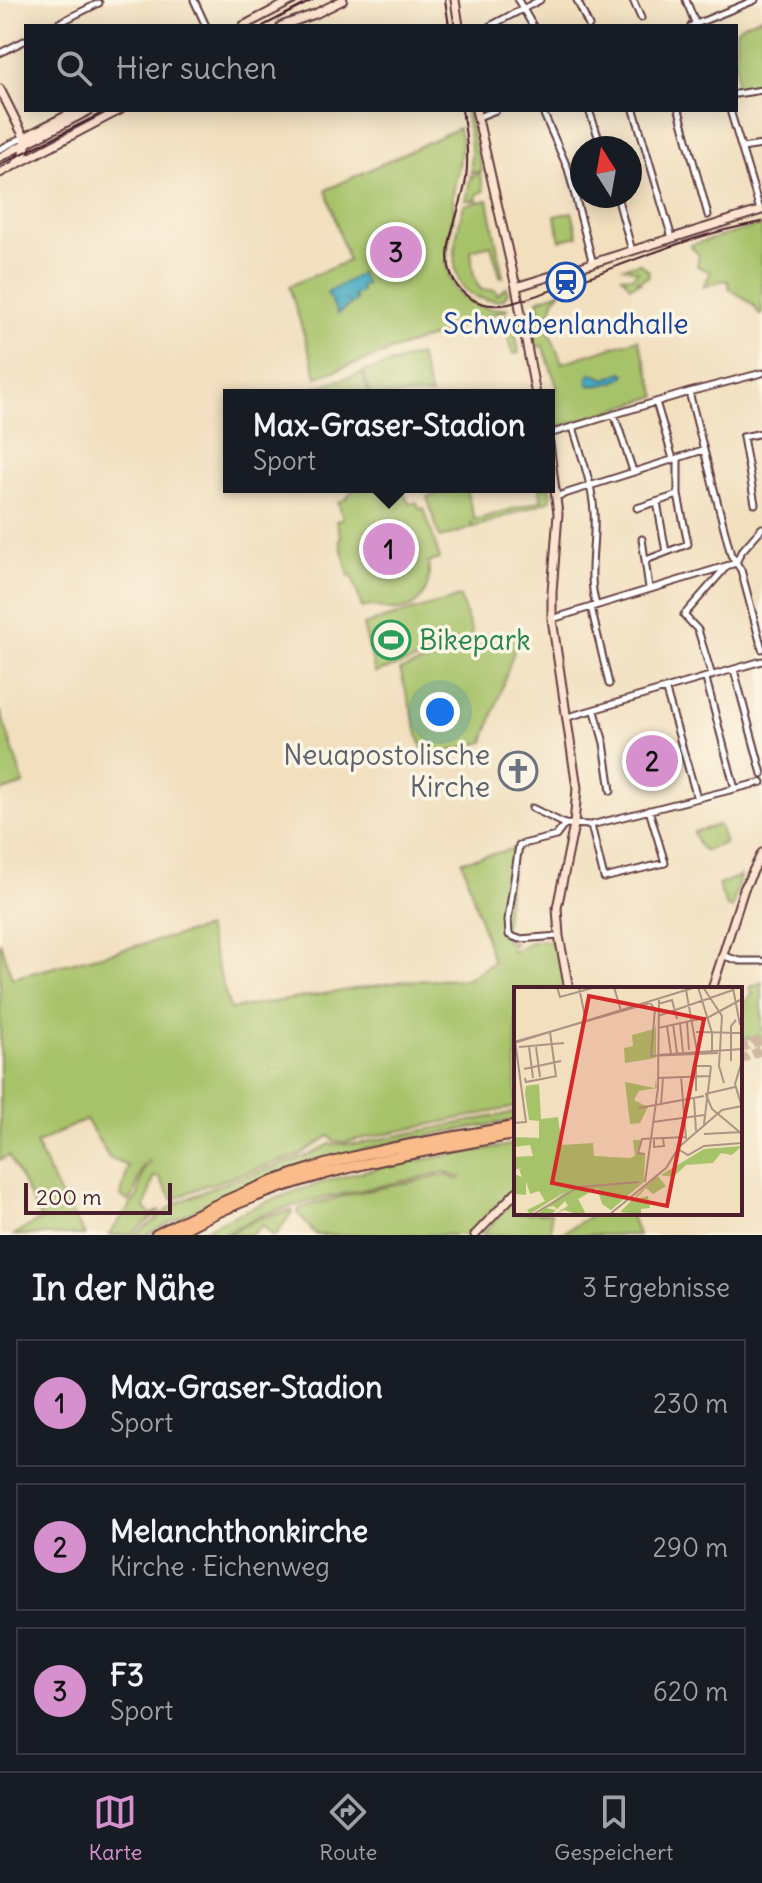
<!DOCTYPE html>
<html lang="de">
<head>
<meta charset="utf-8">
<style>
  body { margin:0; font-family:Delius,sans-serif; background:#242831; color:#f1f3f6 }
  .compass { position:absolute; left:570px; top:136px; width:72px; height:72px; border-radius:50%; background:#171b24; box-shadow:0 4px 20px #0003; rotate:349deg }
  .scale { position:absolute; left:24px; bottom:20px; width:148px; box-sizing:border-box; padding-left:8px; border:4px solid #4a1f2b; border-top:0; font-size:22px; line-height:28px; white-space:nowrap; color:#4a1f2b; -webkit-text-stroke:6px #fcf5e5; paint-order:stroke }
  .you { position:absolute; left:440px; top:712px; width:28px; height:28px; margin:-20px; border:6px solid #fff; border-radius:50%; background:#1a73e8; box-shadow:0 0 0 12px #1a73e833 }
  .badge { display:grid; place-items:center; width:52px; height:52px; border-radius:50%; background:#d690ce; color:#111; font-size:26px; font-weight:700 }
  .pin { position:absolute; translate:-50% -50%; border:4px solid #fff; box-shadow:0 2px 8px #0006 }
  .popup { position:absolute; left:223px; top:389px; width:332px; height:104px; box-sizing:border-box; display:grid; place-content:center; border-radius:0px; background:#171b24; filter:drop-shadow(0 2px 6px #0005); font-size:26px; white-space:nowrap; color:#9ea1a6 }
  .popup b { font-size:30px; color:#f1f3f6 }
  .popup::after { content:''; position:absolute; left:50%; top:100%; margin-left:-16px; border:16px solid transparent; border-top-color:#171b24 }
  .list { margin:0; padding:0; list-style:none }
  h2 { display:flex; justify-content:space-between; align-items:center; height:104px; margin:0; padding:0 32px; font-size:34px }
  h2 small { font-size:26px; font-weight:400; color:#9ea1a6 }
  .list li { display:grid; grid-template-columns:52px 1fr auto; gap:24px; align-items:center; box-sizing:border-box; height:128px; margin:0 16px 16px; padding:0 16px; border:2px solid #363941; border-radius:0px }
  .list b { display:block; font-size:30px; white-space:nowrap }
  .list p { margin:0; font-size:26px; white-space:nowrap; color:#9ea1a6 }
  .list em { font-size:26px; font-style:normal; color:#9ea1a6 }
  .icon { flex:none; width:44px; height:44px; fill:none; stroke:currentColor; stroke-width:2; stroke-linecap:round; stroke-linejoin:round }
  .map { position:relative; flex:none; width:762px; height:1235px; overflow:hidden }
  .search { position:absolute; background:#171b24; box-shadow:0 4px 20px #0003; left:24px; right:24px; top:24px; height:88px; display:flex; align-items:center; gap:20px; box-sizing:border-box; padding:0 28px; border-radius:0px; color:#9ea1a6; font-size:30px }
  .sheet { height:536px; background:#171b24 }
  nav { display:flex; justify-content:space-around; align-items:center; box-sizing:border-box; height:112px; border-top:2px solid #363941; background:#171b24; font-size:22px; color:#9ea1a6 }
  nav a { display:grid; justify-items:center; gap:4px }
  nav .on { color:#d690ce }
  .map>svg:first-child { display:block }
  .green { fill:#a7c36a; stroke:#78714a; stroke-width:2 }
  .water { fill:url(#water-ripples); stroke:#466476; stroke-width:2 }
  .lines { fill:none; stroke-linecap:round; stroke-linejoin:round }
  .highway-tunnel { stroke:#d0b9a1; stroke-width:9; stroke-dasharray:9 4.5; stroke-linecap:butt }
  .street-casing { stroke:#633c41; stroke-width:9 }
  .secondary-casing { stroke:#633c41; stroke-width:11 }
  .highway-casing { stroke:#633c41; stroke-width:13 }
  .street { stroke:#fff; stroke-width:5 }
  .secondary { stroke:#fde4d0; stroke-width:7 }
  .highway { stroke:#f9bc8a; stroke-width:9 }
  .tram { stroke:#4a1f2b; stroke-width:2 }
  .labels { text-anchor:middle; stroke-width:7; stroke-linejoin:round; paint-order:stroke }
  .transit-label { font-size:28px; fill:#164399; stroke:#fcf5e5 }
  .leisure-label { font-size:28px; fill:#27864d; stroke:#fcf5e5; text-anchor:start }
  .worship-label { font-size:28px; fill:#5b616d; stroke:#fcf5e5; text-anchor:end }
  .inset-road { fill:none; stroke:#ae9283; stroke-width:2 }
  .view { fill:#d62828; fill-opacity:0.15; stroke:#d62828; stroke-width:4 }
  .inset-edge { fill:none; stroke:#4a1f2b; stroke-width:4 }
</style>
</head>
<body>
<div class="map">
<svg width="762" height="1235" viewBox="0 0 762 1235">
  <defs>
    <pattern id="water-ripples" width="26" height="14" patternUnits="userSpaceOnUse" patternTransform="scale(2)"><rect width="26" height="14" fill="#41a9c1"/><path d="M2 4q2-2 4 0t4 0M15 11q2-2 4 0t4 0" fill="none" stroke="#38899d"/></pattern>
  </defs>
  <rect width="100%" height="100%" fill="#fcf5e5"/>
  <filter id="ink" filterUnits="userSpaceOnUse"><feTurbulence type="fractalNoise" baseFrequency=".0125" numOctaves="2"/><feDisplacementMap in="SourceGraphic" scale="16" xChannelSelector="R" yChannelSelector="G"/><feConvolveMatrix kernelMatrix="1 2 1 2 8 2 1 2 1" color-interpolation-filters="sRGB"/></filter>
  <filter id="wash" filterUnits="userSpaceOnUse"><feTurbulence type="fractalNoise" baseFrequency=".006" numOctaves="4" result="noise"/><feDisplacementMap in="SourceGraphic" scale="32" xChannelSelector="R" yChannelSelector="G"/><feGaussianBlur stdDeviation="1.8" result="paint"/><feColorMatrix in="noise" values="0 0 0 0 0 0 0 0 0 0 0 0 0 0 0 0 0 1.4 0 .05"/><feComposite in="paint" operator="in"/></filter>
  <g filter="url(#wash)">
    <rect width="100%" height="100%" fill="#f1dfbe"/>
    <path class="green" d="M762 17V83L736 88V30L743 24Z
      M465 110H468L482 171 471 173V146Z
      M458 128C467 149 456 171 453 194 452 200 454 206 454 212 451 242 434 275 466 299 478 308 492 310 507 308V310L317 377 289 286 348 261 326 190Z
      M480 173 484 191 476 195 477 200H466L471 174 472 177Z
      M488 200 503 277 500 276 491 245 471 250C473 264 471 280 482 290H495L497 295 506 287 508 293 502 300C440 305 453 243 464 205Z
      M572 212 578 236 560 240 555 216Z
      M762 225V314L760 315 753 305 729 288V282L724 280 703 287 711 272 697 266 699 255 690 245Z
      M639 263 649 271 648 277 636 281 642 282 630 286 622 276 632 277 638 271 624 267Z
      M562 291 554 300 551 312 546 314 541 311 562 363 638 339 657 396 566 425 557 426 551 423 549 395H543L558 389 543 346 536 347 529 312 540 309 538 300Z
      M512 314 519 353 513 354 502 316Z
      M419 355 431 395H371L364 372Z
      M362 373 369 395H305L304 391Z
      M549 480 551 499 549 501 473 528 471 521 472 528 440 538 427 497 465 487 475 520 542 500 539 487H549Z
      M355 487H400L410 504 417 502 419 509 424 508 440 559 428 563C433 587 419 612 392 610 376 609 379 603 362 608L352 575 349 576 339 539 341 538 336 521 343 518 338 502 346 499Z
      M460 597 475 642 375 673 363 625Z
      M520 633 484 742 425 759 400 670Z
      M0 710 24 784 0 792Z
      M719 825 725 843 705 851 699 846 693 832Z
      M513 849 504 929 506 941 515 942 510 949 512 952C526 944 539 936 556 943L566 989H516V1107L345 1142 334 1141 329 1136 300 1155 201 1187 173 1200 159 1177H154L145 1207 151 1215 161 1210 131 1235H109L138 1195 143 1170 150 1163 148 1160C136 1172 140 1189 129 1202L121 1196 128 1166 109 1158 86 1119 36 1144 56 1188 85 1235H14L41 1219 9 1156 0 1160V941L12 978 206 928 230 1009 404 981 467 979 493 962 462 861Z
      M740 876 732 909 727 907 718 885Z
      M762 982V1043L759 1045 748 1037 740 1046V1007L753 994 749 988Z
      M516 1112V1120C467 1129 418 1136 370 1148 291 1166 217 1196 146 1235H136L175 1204 216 1186 310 1155 330 1144H356Z
      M516 1144V1184L469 1235H316L298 1213 300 1208 355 1193 447 1175 458 1180 461 1178 446 1172 315 1200 259 1216 221 1235H193C248 1207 305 1185 365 1171 415 1160 466 1153 516 1144Z
      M516 1198V1213H551V1235H481Z
      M291 1211H293L276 1235H271L263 1225 251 1235H226L260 1218Z
      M596 1213H630L638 1235H559Z"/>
    <path class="water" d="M360 274 366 284 360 287 362 291 354 296 356 300 338 314 327 293Z
      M622 372 626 374C621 382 600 387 589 385L587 379 591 373 606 379Z"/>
  </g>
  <g filter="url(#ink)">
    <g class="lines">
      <path class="highway-tunnel" d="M740 1049 762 1039
        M740 1060 762 1050"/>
      <defs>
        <path id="street" d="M194 0 206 26
          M518 0 533 26
          M577 0 589 26
          M633 0 641 18
          M686 0 696 25
          M53 26 99 3
          M490 26 540 0
          M691 26 755 0
          M0 53 26 40
          M736 94 762 90
          M542 110 568 169 593 264
          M589 110 602 148
          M634 110 672 238
          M679 110 708 215
          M730 110 760 210
          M478 117 496 110
          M742 148 762 145
          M0 149 24 137
          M617 196 632 251
          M689 392 731 555 741 570 762 649
          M656 402 673 459
          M614 414 633 471
          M573 427C581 455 592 483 594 512 596 544 587 574 596 605
          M549 434 689 392 762 373
          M558 496 703 450
          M657 502 666 552
          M755 504 743 437 762 433
          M637 508 678 495
          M642 539 649 588
          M646 560 688 544 678 495V458
          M591 607 609 684
          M552 619 736 563 741 552 762 528
          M734 670 762 774
          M712 676 698 630 684 615 727 566
          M706 679 735 789
          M666 691 697 798
          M595 711 604 743 611 791
          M568 717 762 661
          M532 808 565 824
          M591 825 604 878 665 863 649 810
          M559 936 519 939 509 935 508 920 519 845 556 836 565 824 591 825 762 782
          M724 956 740 961H762"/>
        <path id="secondary" d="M455 0 459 26
          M243 26 293 0
          M281 26 315 14 343 0
          M0 89 27 143 24 153 17 163
          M476 110 516 287 536 395
          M25 137 77 110
          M0 157 90 110
          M0 173 120 110
          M516 287 762 210
          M549 443 558 514 552 592V619L577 788 574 825 557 908 559 936 569 989
          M712 989 744 889 762 853
          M475 1235 516 1192"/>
        <path id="highway" d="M156 1235C204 1209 254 1186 307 1170 375 1148 446 1139 516 1126
          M173 1235C279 1174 398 1156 516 1134"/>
      </defs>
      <use href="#street" class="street-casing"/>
      <use href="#secondary" class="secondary-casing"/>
      <use href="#highway" class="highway-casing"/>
      <use href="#street" class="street"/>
      <use href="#secondary" class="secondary"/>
      <use href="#highway" class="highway"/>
      <path class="tram" d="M445 0 449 26
        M263 26 313 0
        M462 110C466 133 469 155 466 179 461 217 428 265 467 296 479 305 494 307 509 304 594 280 674 237 762 222
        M0 165 108 110"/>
    </g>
  </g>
  <defs>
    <symbol id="station-ring" viewBox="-11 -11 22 22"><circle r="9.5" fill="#fcf5e5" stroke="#1a4fb4" stroke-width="1.5"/><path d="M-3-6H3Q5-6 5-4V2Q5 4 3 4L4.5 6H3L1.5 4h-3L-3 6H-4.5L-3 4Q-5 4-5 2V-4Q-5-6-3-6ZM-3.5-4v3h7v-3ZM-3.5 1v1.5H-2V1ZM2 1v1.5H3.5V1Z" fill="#1a4fb4"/></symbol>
    <symbol id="stadium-ring" viewBox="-11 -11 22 22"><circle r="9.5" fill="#fcf5e5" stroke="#2e9e5b" stroke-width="1.5"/><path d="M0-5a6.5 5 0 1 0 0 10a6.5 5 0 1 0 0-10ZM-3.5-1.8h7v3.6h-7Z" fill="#2e9e5b"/></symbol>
    <symbol id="church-ring" viewBox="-11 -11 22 22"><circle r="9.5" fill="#fcf5e5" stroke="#6b7280" stroke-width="1.5"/><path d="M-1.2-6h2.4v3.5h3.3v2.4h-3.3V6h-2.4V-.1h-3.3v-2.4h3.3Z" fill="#6b7280"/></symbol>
  </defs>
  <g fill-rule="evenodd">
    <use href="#station-ring" x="544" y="260" width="44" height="44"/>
    <use href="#stadium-ring" x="369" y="618" width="44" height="44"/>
    <use href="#church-ring" x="496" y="749" width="44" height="44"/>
  </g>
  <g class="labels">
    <g class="transit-label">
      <text x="566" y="334">Schwabenlandhalle</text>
    </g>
    <g class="leisure-label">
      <text x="419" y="650">Bikepark</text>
    </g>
    <g class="worship-label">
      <text x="490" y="765">Neuapostolische<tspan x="490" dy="32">Kirche</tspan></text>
    </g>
  </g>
  <g transform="translate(514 987)">
    <rect width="228" height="228" fill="#f1dfbe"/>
    <path d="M142 37V70L135 67 142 71 111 76 110 61 119 59 118 48 140 42 137 56ZM142 91 143 101 125 104 120 113 134 120 126 136 116 137 111 95 141 101ZM25 97 27 132 44 130 48 158 79 156 80 169 116 171 121 169 119 153H127L123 165 131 168 130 195 97 223 88 217 83 201 64 212 71 225 66 228 50 223 39 228 54 219 51 214 43 222 40 219 32 221 42 223 36 228H22L52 204 16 227 13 223 31 214 25 204 16 207 12 194V208L1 207 0 215V187L8 190 5 182 11 180 0 183 1 170 19 169 16 158 0 160V150L25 151V134L15 133 11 106 12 99ZM228 159 218 168 207 166 199 176 172 178 159 190 147 188 190 162ZM143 188 152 199 139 207 132 201 122 212 134 209 136 221 127 222V227L136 228 106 225Z" fill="#a7c36a"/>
    <path class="inset-road" d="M43 0 46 10 82 0M65 0 72 35M100 0 107 24M184 0 198 46V64M189 0 208 29 205 79 210 96M219 1 226 38M172 3 183 64M144 17 158 13 163 32M144 29 219 3M173 35 175 63M166 36 169 65M159 37 163 66M153 39 157 67M144 41 195 30 228 12M36 45 42 89M182 45 228 46M0 46 12 135 0 136V122M0 55 136 16 141 22 137 69 204 66M0 56 182 0M5 60 50 56M15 60 19 91M22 60 26 90M144 68 228 62M217 74V39L222 33M10 82 47 74M167 89 172 152M11 91 12 95 43 89M144 91 195 89M182 104V79H197M191 107 221 100M192 108 198 122 228 147M180 112 182 144M227 117 221 97 228 74M147 118 149 91M125 121 190 109M139 135 190 128M190 137 197 79M190 147 228 145M140 153V160L150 159 149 151M164 162 174 168 190 159 228 156M131 167 124 166 128 152 172 150M131 195 144 101 145 11M18 228 65 200 125 195M95 228 152 181 165 160 208 123 228 119"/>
    <path class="view" d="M75 9 190 32 153 219 38 196Z"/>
    <rect width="228" height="228" class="inset-edge"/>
  </g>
</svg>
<svg class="compass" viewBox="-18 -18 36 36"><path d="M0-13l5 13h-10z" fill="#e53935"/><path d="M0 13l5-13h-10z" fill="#9ea1a6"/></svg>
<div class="scale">200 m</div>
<div class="you"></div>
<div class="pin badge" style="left:389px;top:549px">1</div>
<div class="popup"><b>Max-Graser-Stadion</b>Sport</div>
<div class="pin badge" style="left:652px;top:761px">2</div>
<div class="pin badge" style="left:396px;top:252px">3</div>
<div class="search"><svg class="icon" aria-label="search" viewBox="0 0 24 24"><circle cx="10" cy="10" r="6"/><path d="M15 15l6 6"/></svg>Hier suchen</div>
</div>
<section class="sheet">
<h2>In der Nähe<small>3 Ergebnisse</small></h2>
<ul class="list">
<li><span class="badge">1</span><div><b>Max-Graser-Stadion</b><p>Sport</p></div><em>230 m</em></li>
<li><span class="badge">2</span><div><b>Melanchthonkirche</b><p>Kirche · Eichenweg</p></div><em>290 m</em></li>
<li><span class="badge">3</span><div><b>F3</b><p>Sport</p></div><em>620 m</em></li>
</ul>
</section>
<nav>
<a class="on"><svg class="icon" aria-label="map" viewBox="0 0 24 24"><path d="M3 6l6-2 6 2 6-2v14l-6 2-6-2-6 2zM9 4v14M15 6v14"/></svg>Karte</a>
<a><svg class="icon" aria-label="directions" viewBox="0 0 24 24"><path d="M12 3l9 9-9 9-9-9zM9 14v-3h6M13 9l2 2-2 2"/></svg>Route</a>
<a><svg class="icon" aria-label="saved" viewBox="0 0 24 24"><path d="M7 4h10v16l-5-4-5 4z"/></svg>Gespeichert</a>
</nav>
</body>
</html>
